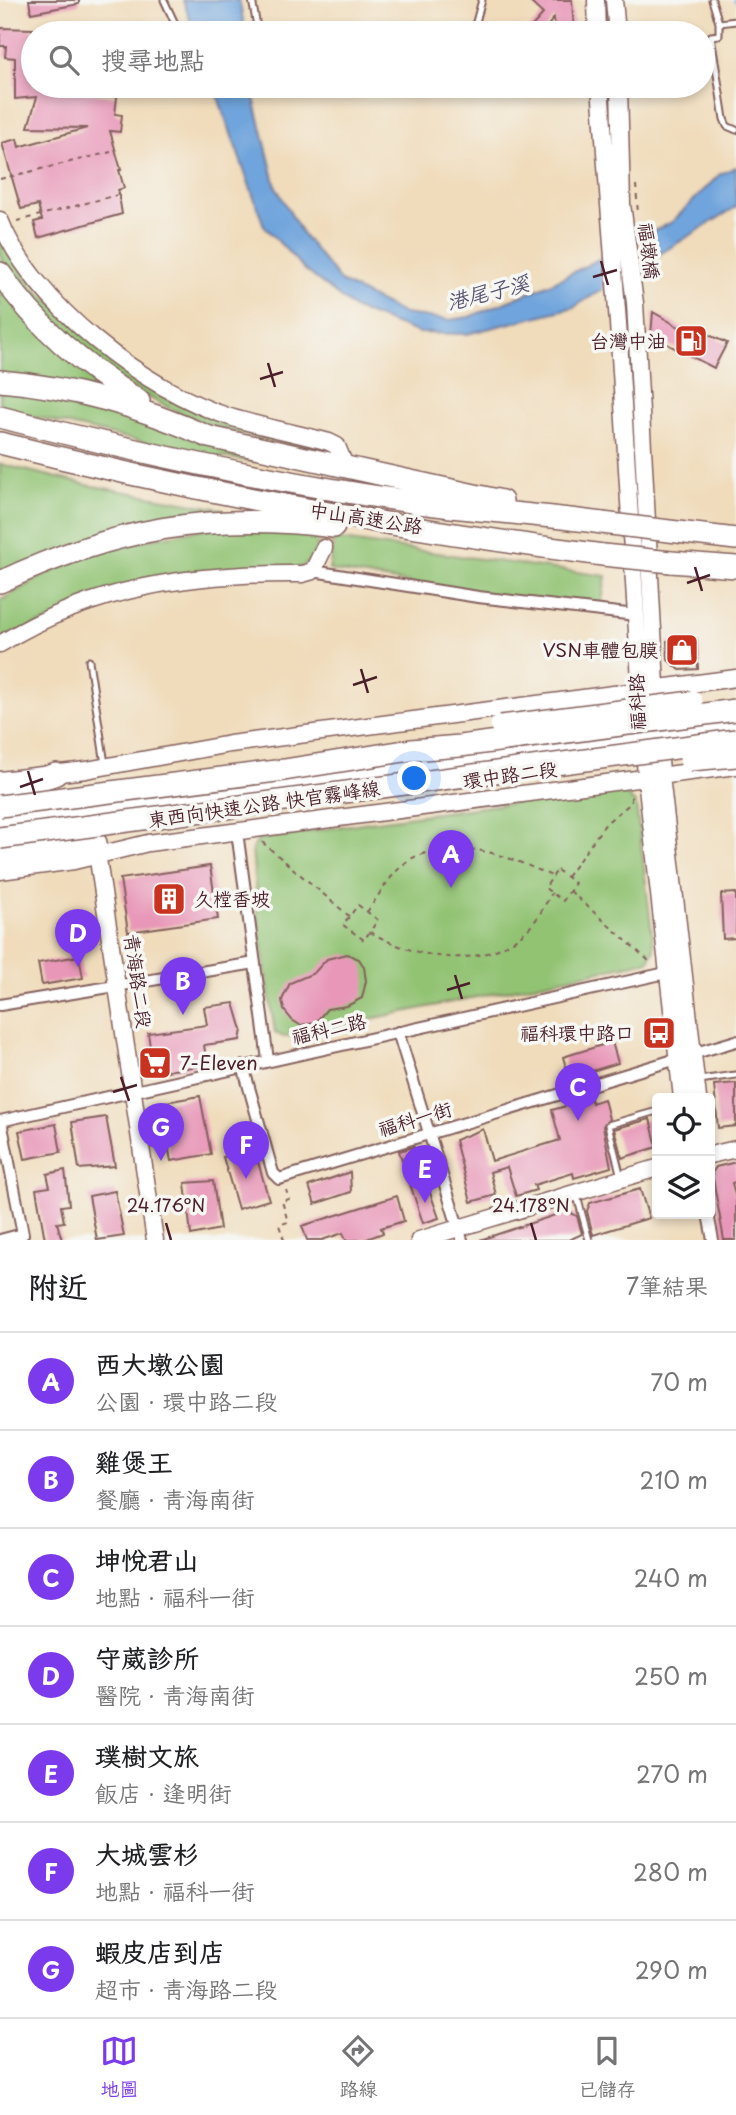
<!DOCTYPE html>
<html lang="zh-TW">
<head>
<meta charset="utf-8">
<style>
  body { margin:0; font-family:"Playpen Sans","LXGW WenKai TC",sans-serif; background:#f2f2f2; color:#202124 }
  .controls { position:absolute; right:21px; bottom:21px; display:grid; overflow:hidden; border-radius:7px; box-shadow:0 4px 10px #0003 }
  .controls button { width:63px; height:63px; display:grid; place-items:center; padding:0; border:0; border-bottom:2px solid #e0e0e0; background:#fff; color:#202124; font:35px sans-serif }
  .you { position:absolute; left:415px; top:779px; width:24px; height:24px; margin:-18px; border:5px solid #fff; border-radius:50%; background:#1a73e8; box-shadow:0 0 0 10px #1a73e833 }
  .badge { display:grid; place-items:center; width:46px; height:46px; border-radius:50%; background:#7c3aed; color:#fff; font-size:23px; font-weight:700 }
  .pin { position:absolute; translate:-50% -58px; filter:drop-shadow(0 2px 4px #0008) }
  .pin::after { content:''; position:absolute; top:37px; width:24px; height:21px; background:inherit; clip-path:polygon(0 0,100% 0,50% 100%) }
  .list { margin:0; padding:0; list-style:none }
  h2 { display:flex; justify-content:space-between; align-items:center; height:91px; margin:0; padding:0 28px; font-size:30px }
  h2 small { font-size:23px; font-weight:400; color:#757577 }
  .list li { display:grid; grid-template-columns:46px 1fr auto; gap:21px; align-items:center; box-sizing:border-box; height:98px; padding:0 28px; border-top:2px solid #e0e0e0 }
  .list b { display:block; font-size:26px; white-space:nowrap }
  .list p { margin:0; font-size:23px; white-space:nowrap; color:#757577 }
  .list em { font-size:23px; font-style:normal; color:#757577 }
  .icon { flex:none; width:38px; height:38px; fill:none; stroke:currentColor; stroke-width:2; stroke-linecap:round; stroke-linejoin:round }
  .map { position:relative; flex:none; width:736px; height:1240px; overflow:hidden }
  .search { position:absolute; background:#fff; box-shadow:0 4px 10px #0003; left:21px; right:21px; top:21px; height:77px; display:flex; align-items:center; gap:18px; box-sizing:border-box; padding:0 24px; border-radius:38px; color:#757577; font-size:26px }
  .sheet { height:777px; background:#fff }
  nav { display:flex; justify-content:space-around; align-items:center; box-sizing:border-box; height:98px; border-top:2px solid #e0e0e0; background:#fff; font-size:19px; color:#757577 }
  nav a { display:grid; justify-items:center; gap:4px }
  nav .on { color:#7c3aed }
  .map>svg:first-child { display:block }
  .green { fill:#92c373; stroke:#6e714f; stroke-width:2 }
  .water { fill:#70a4dc; stroke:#5d6284; stroke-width:2 }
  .pier { fill:#f0dcbb }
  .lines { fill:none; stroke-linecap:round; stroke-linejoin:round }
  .stream { stroke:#70a4dc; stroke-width:3.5 }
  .building { fill:#e897b8 }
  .secondary-tunnel { stroke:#cfb69e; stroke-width:16; stroke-dasharray:16 8; stroke-linecap:butt }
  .lane-casing { stroke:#84615d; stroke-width:9 }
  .street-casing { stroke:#84615d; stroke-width:14 }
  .secondary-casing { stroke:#84615d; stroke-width:19 }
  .highway-casing { stroke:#84615d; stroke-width:24 }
  .path { stroke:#84615d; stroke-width:2; stroke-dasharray:5 5; stroke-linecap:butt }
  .lane { stroke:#fff; stroke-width:5 }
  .street { stroke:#fff; stroke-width:10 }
  .secondary { stroke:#fff; stroke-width:16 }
  .highway { stroke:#fff; stroke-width:21 }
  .highway-bridge-casing { stroke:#84615d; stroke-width:24; stroke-linecap:butt }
  .highway-bridge { stroke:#fff; stroke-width:21 }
  .ticks { fill:none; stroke:#4a1f2b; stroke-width:2.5 }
  .labels { text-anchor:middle; stroke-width:7; stroke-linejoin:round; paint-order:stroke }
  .street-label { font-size:19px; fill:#4a1f2b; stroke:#f6f6f2 }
  .poi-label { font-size:19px; fill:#4a1f2b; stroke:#f6f6f2; text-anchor:end }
  .water-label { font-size:21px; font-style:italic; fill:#595472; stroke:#f6f6f2 }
  .ticks-label { font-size:18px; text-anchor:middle; fill:#4a1f2b; stroke:#f6f6f2; stroke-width:7; stroke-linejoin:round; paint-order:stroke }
</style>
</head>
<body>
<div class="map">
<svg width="736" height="1240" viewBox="0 0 736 1240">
  <rect width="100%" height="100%" fill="#f6f6f2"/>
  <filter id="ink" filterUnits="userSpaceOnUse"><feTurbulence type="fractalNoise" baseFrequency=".0143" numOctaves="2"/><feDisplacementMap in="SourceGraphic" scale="14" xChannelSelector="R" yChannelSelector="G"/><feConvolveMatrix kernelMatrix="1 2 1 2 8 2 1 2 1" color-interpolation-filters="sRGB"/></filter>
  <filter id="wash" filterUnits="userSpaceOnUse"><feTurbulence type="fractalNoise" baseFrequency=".00686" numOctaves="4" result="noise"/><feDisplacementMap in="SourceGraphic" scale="28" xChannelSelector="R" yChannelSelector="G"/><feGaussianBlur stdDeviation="1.57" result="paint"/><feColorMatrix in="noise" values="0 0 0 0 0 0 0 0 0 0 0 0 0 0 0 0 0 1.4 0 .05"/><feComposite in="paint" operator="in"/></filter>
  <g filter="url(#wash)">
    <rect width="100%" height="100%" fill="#f0dcbb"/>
    <path class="green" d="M0 230 9 253 33 287 149 382 326 447 331 455C282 443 230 434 183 414 122 389 34 319 2 261 0 254 0 239 0 230Z
      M0 284 94 380 92 389 0 374Z
      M0 386 43 390 256 454 255 462 182 451 0 409Z
      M0 464 87 485 222 509V515L0 579Z
      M207 528 320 534 313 560 301 567 169 575 0 639V601C35 580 72 559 112 548 143 539 175 535 207 528Z
      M334 539 606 576 601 608 475 594 329 570Z
      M619 789 636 804 654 949 649 961 284 1037 275 1033 259 926 252 850 258 840 369 822Z"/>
    <path class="water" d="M183 0H239L246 33H195Z
      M214 86H251L276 187 301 232 341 282 404 314 449 320 469 317 550 284 672 222 720 174 736 167V207L574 307 467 334 419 333 355 309 304 269 264 226Z"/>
    <path class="pier" d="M642 233 645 269 604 294 601 254Z"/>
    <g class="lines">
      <path class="stream" d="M735 0 736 1"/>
    </g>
    <g id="blocks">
      <path class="building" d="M29 0H79V4L31 13Z
        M528 0H572L574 33H555L554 18 542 33H526L543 14Z
        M0 28 33 29V86L117 97 115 114 122 115 120 132 110 131 121 170H119L124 188 118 190 122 214 38 238 34 222 42 220 38 205 21 209 2 143 17 139 19 147 87 128 28 127 37 97 15 99V58L5 57 6 46H0Z
        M653 312 698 338 702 332 727 343 714 368 651 336Z
        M697 640 698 669 680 670 668 660 667 641Z
        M210 866 218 919 128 932 120 879Z
        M736 893V938L723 939 721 894Z
        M347 954 359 959 364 967 366 981 362 998 347 1006 327 1009 315 1023 300 1025 292 1020 284 1010 282 1000 290 983 314 973 327 959Z
        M79 956 83 978 42 985 38 963Z
        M234 1003 242 1030 240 1040 204 1045 207 1065 160 1072 153 1068 148 1033 207 1025 204 1007Z
        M612 1042 618 1063 569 1078 563 1057Z
        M736 1083V1126L718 1128 714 1085Z
        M200 1096 211 1154 171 1161 160 1103Z
        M591 1099 592 1103 604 1099 609 1119 603 1126 611 1167 574 1178 573 1173 534 1185 536 1190 516 1196 507 1167 490 1172 496 1195 471 1202 455 1140 483 1129 492 1161 560 1140 552 1110Z
        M106 1117 115 1166 79 1169 72 1122Z
        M650 1119 657 1147 622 1158 614 1129Z
        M56 1124 61 1152 25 1159 19 1131Z
        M414 1147 439 1218 423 1223 399 1151Z
        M254 1148 269 1200 238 1209 223 1157Z
        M736 1162V1182L732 1183 736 1199V1240H724L712 1173 716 1167Z
        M65 1170 69 1205 61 1206 64 1222 57 1223 62 1240H45L36 1189 50 1187 47 1174Z
        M350 1172 351 1192 315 1204 309 1186Z
        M213 1181 220 1229 191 1235 185 1183Z
        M640 1189 649 1218 593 1235 587 1211 590 1203Z
        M115 1191 124 1236 97 1240 89 1196Z
        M397 1196 404 1221 381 1228 383 1233 364 1240H346L343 1233 322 1240H307L302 1226Z
        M567 1211 577 1216 582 1234 569 1240H480Z"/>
    </g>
  </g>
  <g filter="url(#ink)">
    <use href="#blocks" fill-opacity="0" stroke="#84615d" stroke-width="2"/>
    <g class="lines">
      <path class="secondary-tunnel" d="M324 548 344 463"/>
      <defs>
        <path id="lane" d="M164 0 178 30
          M252 0 256 21
          M482 0 476 22 492 33
          M712 0 719 23V35L711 36 724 119 727 126 736 130
          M719 23 736 21
          M89 661 105 764
          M699 1080 736 1075
          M621 1177 608 1125 657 1111
          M577 1196 589 1240"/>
        <path id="street" d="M313 571 478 597 636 615
          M237 832 268 1060
          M0 1005 255 963
          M398 1032 462 1240
          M692 1054 736 1041
          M243 1066 273 1173 279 1179 677 1059
          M0 1121 666 973
          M708 1214 713 1240
          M0 1240 23 1234 1 1121"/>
        <path id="secondary" d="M596 0 597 33
          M614 0 617 33
          M600 86 618 323 646 778 682 1098
          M619 86 622 204 635 303 661 776 698 1098
          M0 220C32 303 146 391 230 417 263 427 296 433 329 442L337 446 344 463
          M0 644C93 586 194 573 302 574L313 571 324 548
          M0 780 86 770 230 744 736 678
          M0 818 736 727
          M96 846 155 1240
          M0 871 74 861 148 843 736 766
          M710 1155 736 1149
          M419 1240 657 1168"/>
        <path id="highway" d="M0 273C37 327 84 366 139 401
          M0 381C74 387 140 407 209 437L502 501
          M0 417C135 452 273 482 412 502 475 511 539 514 602 523
          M0 443C198 493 401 529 603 555
          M661 530 736 539
          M671 562 736 567
          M0 582C113 529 210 511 334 527
          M0 794 56 774
          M0 854 96 843"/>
      </defs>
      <use href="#lane" class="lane-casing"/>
      <use href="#street" class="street-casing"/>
      <use href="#secondary" class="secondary-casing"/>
      <use href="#highway" class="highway-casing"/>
      <path class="path" d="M0 179 111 152
        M636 185 638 214
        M17 221 121 194
        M262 842 349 916
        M557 870 575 883 563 901 545 888Z
        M567 877 606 823 631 803V794
        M570 891 649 961
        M358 905 378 920 364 940 343 925Z
        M367 912C380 894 395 865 417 856 464 837 509 857 552 876
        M370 932C418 959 482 973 528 929 538 920 545 904 552 893
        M284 1240 279 1225 288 1222 282 1201 289 1199 286 1190"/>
      <use href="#lane" class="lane"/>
      <use href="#street" class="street"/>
      <use href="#secondary" class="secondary"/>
      <use href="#highway" class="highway"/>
      <defs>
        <path id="highway-bridge" d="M602 523 661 530
          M603 555 671 562
          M501 726 692 702
          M690 760 736 756
          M0 806 284 770 411 750 460 746 736 710
          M0 838 736 740"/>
      </defs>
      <use href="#highway-bridge" class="highway-bridge-casing"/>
      <use href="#highway-bridge" class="highway-bridge"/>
    </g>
  </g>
  <path class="ticks" d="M601 261 608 285M593 277 617 270M268 363 275 387M260 379 283 372M695 567 702 591M687 583 710 575M361 669 368 693M353 685 377 677M28 771 35 795M20 787 43 779M455 975 462 999M447 990 470 983M121 1077 129 1101M113 1092 137 1085M166 1223 171 1240M531 1223 536 1240"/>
  <defs>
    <symbol id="fuel-square" viewBox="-11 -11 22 22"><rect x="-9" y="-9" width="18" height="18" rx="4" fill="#c8321e" stroke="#f6f6f2"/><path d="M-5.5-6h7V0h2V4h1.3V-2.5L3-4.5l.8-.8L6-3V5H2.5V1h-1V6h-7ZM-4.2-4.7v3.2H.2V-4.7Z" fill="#fff"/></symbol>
    <symbol id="shop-square" viewBox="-11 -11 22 22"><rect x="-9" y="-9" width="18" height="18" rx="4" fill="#c8321e" stroke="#f6f6f2"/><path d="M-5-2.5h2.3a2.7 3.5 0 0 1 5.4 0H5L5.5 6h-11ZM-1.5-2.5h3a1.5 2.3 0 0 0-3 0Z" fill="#fff"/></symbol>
    <symbol id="building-square" viewBox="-11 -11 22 22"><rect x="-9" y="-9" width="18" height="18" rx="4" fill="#c8321e" stroke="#f6f6f2"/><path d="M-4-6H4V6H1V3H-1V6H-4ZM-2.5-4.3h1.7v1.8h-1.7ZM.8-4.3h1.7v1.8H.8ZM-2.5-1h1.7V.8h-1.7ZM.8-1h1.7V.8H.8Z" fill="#fff"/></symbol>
    <symbol id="bus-square" viewBox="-11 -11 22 22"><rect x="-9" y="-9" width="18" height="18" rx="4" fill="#c8321e" stroke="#f6f6f2"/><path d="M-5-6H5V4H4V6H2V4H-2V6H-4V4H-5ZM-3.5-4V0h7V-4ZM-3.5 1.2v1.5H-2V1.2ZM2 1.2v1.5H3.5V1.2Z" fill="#fff"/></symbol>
    <symbol id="supermarket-square" viewBox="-11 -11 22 22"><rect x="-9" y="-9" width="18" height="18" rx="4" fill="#c8321e" stroke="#f6f6f2"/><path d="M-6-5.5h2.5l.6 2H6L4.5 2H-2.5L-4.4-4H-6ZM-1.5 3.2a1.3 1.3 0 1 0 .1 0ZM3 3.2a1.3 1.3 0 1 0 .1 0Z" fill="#fff"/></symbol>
  </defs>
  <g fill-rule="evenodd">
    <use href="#fuel-square" x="672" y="322" width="38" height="38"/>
    <use href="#shop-square" x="663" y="631" width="38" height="38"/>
    <use href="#building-square" x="150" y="880" width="38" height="38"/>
    <use href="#bus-square" x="640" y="1014" width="38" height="38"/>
    <use href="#supermarket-square" x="136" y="1044" width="38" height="38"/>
  </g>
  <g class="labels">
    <g class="street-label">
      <text transform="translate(649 251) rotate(83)" y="7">福墩橋</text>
      <text transform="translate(366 518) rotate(9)" y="7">中山高速公路</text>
      <text transform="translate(637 702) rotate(-92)" y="7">福科路</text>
      <text transform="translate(510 775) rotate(-8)" y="7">環中路二段</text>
      <text transform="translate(264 804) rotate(-8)" y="7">東西向快速公路 快官霧峰線</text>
      <text transform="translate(138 981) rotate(82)" y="7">青海路二段</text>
      <text transform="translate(329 1029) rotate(-13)" y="7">福科二路</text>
      <text transform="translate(415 1119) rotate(-17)" y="7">福科一街</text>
    </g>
    <g class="poi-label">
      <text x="666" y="348">台灣中油</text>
      <text x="658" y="657">VSN車體包膜</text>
      <text x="194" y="906" text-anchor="start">久樘香坡</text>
      <text x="634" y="1040">福科環中路口</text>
      <text x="180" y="1070" text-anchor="start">7-Eleven</text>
    </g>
    <g class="water-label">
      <text transform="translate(488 293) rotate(-14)" y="7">港尾子溪</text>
    </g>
  </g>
  <g class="ticks-label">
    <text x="166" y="1212">24.176°N</text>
    <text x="531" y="1212">24.178°N</text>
  </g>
</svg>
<div class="controls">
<button><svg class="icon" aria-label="locate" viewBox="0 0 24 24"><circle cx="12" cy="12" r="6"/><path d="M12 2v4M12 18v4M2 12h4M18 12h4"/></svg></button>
<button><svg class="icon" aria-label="layers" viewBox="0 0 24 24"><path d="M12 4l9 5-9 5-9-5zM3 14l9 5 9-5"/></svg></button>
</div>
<div class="you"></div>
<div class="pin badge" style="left:451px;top:888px">A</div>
<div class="pin badge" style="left:183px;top:1015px">B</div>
<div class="pin badge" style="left:578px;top:1121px">C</div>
<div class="pin badge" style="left:78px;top:967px">D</div>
<div class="pin badge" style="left:425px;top:1203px">E</div>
<div class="pin badge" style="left:246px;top:1179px">F</div>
<div class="pin badge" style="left:161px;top:1161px">G</div>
<div class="search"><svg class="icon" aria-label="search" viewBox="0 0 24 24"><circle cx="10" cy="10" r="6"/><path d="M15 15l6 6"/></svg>搜尋地點</div>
</div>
<section class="sheet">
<h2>附近<small>7筆結果</small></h2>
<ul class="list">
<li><span class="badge">A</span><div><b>西大墩公園</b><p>公園 · 環中路二段</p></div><em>70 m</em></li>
<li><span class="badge">B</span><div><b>雞煲王</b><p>餐廳 · 青海南街</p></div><em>210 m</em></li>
<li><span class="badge">C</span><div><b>坤悅君山</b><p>地點 · 福科一街</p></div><em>240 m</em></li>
<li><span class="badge">D</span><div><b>守葳診所</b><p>醫院 · 青海南街</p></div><em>250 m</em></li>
<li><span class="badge">E</span><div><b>璞樹文旅</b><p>飯店 · 逢明街</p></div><em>270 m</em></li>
<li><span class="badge">F</span><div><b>大城雲杉</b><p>地點 · 福科一街</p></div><em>280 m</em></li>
<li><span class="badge">G</span><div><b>蝦皮店到店</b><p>超市 · 青海路二段</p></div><em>290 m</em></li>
</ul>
</section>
<nav>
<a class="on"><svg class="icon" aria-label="map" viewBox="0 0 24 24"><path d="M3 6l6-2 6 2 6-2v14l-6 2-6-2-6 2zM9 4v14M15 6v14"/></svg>地圖</a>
<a><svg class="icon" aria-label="directions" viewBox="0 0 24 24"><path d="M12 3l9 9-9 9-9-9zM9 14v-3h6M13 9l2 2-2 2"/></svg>路線</a>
<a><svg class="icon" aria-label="saved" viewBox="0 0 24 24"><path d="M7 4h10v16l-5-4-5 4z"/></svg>已儲存</a>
</nav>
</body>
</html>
